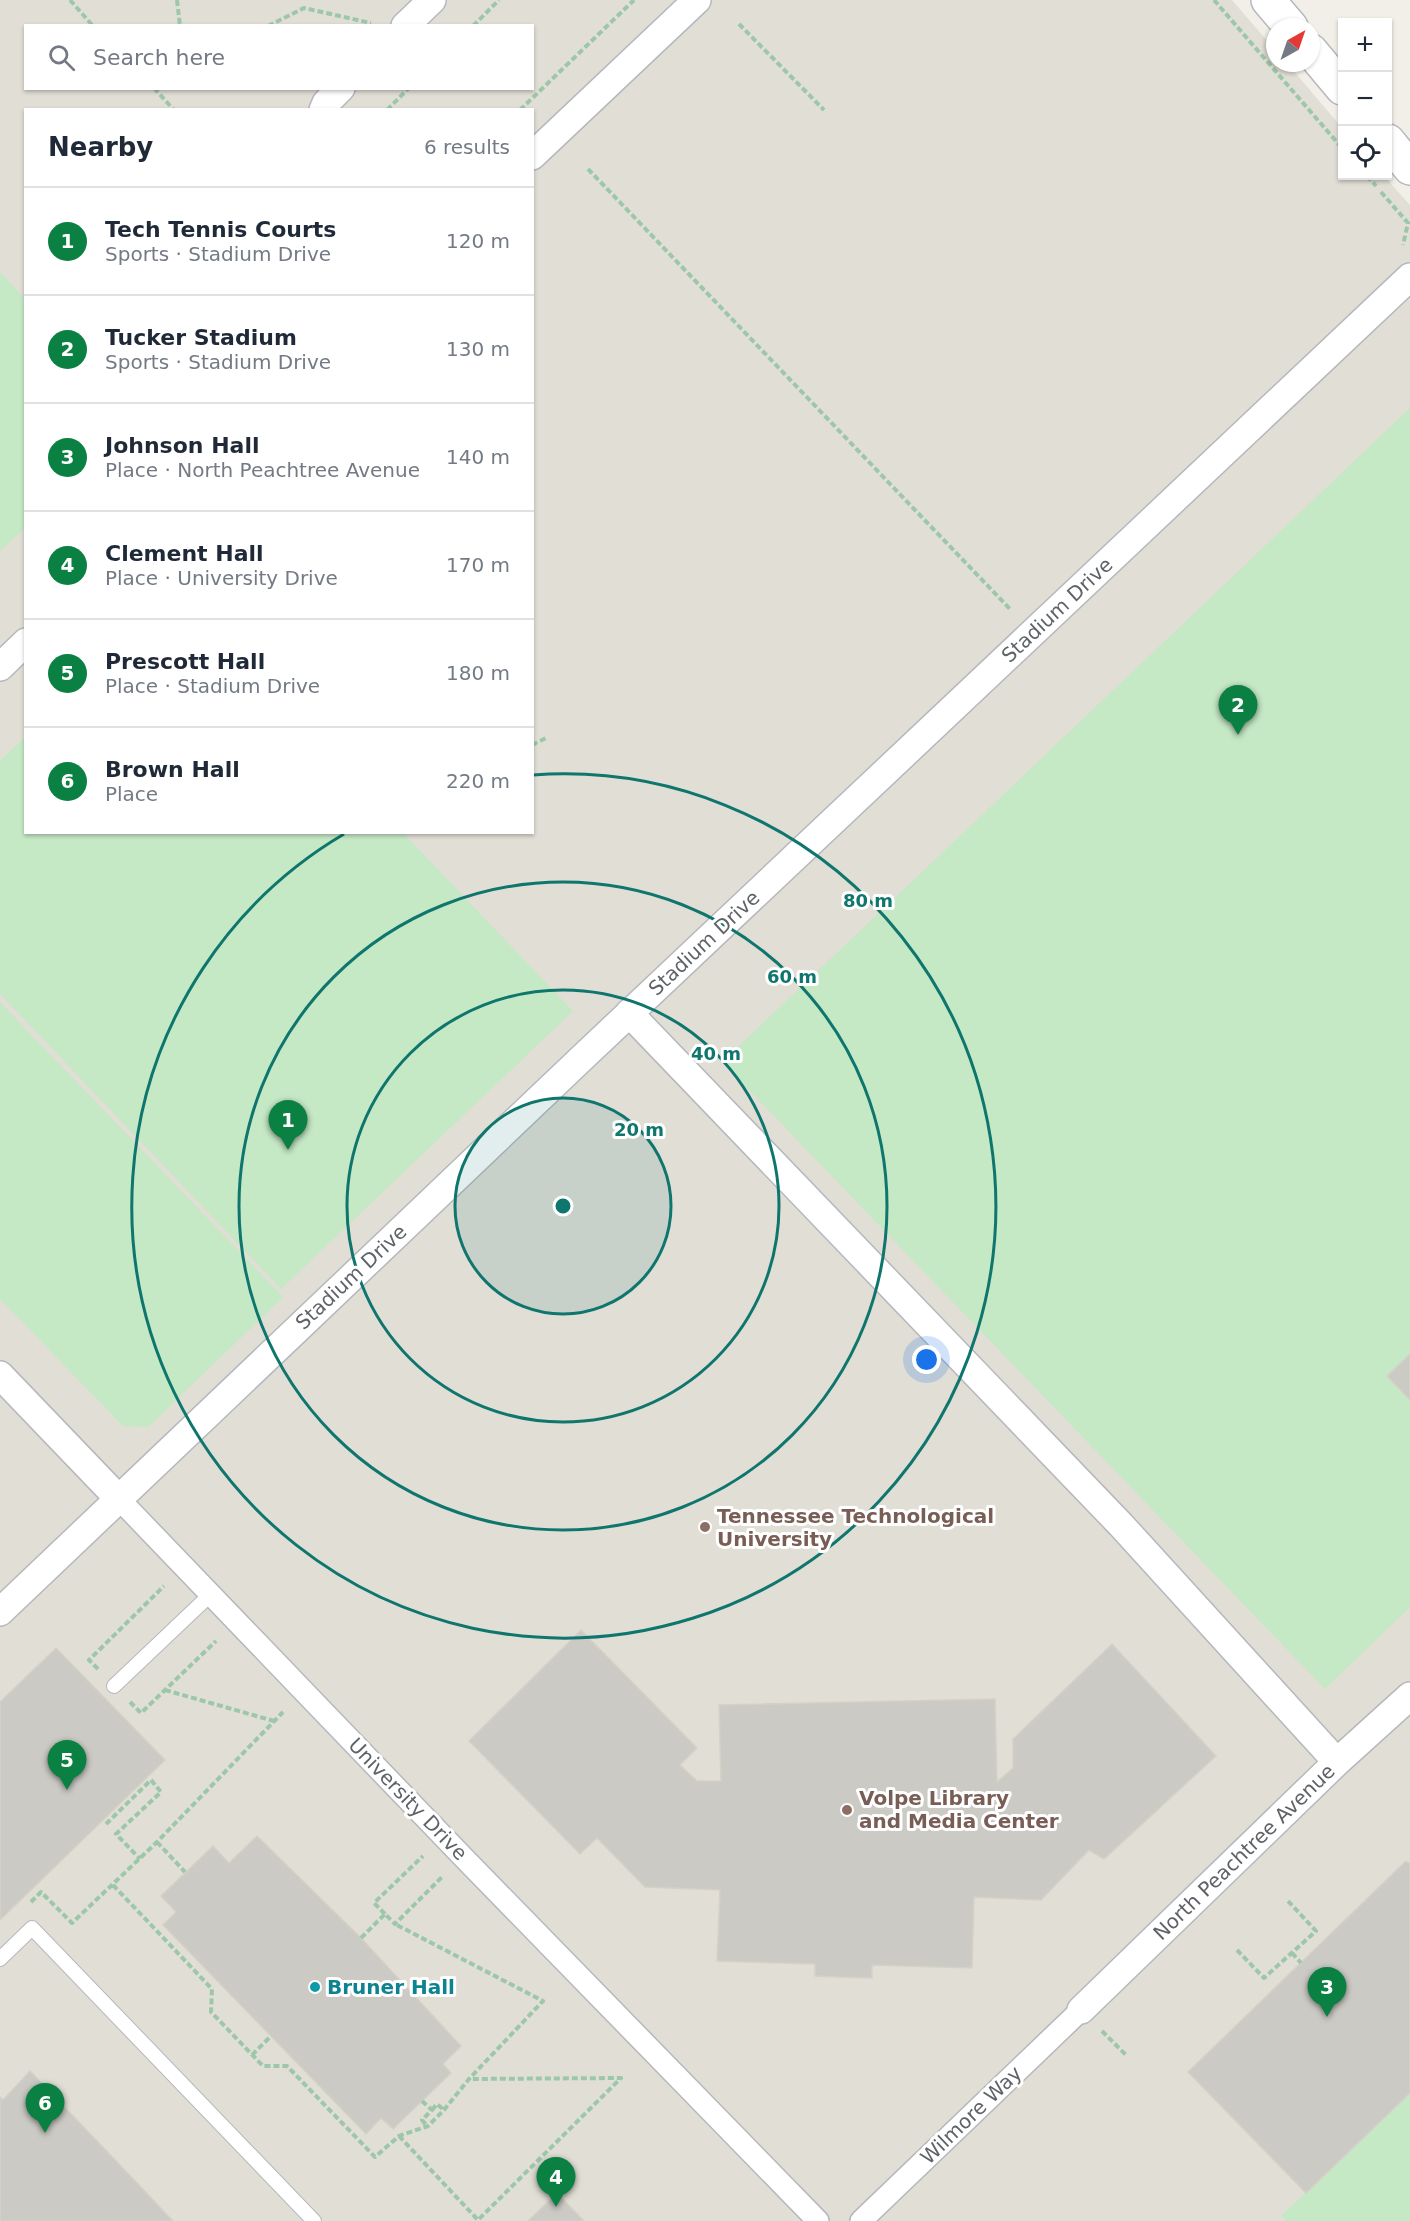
<!DOCTYPE html>
<html lang="en">
<head>
<meta charset="utf-8">
<style>
  body { margin:0; font-family:"DejaVu Sans",sans-serif; background:#f6f6f7; color:#1f2937 }
  .controls { position:absolute; right:18px; top:18px; display:grid; overflow:hidden; border-radius:0px; box-shadow:0 2px 4px #0004 }
  .controls button { width:54px; height:54px; display:grid; place-items:center; padding:0; border:0; border-bottom:2px solid #e0e1e3; background:#fff; color:#1f2937; font:30px sans-serif }
  .compass { position:absolute; left:1266px; top:18px; width:54px; height:54px; border-radius:50%; background:#fff; box-shadow:0 2px 4px #0004; rotate:40deg }
  .you { position:absolute; left:927px; top:1360px; width:21px; height:21px; margin:-15px; border:4px solid #fff; border-radius:50%; background:#1a73e8; box-shadow:0 0 0 9px #1a73e833 }
  .badge { display:grid; place-items:center; width:39px; height:39px; border-radius:50%; background:#0b8043; color:#fff; font-size:20px; font-weight:700 }
  .pin { position:absolute; translate:-50% -50px; filter:drop-shadow(0 2px 3px #0008) }
  .pin::after { content:''; position:absolute; top:32px; width:21px; height:18px; background:inherit; clip-path:polygon(0 0,100% 0,50% 100%) }
  .list { margin:0; padding:0; list-style:none }
  h2 { display:flex; justify-content:space-between; align-items:center; height:78px; margin:0; padding:0 24px; font-size:26px }
  h2 small { font-size:20px; font-weight:400; color:#747a83 }
  .list li { display:grid; grid-template-columns:39px 1fr auto; gap:18px; align-items:center; box-sizing:border-box; height:108px; padding:0 24px; border-top:2px solid #e0e1e3 }
  .list b { display:block; font-size:22px; white-space:nowrap }
  .list p { margin:0; font-size:20px; white-space:nowrap; color:#747a83 }
  .list em { font-size:20px; font-style:normal; color:#747a83 }
  .icon { flex:none; width:33px; height:33px; fill:none; stroke:currentColor; stroke-width:2; stroke-linecap:round; stroke-linejoin:round }
  .map { position:relative; flex:none; width:1410px; height:2221px; overflow:hidden }
  .search { position:absolute; background:#fff; box-shadow:0 2px 4px #0004; left:24px; top:24px; width:510px; height:66px; display:flex; align-items:center; gap:15px; box-sizing:border-box; padding:0 21px; border-radius:0px; color:#747a83; font-size:22px }
  .panel { position:absolute; background:#fff; box-shadow:0 2px 4px #0004; left:24px; top:108px; width:510px; height:726px; border-radius:0px }
  .map>svg:first-child { display:block }
  .education { fill:#e1ded6; fill-rule:evenodd }
  .green { fill:#c5e8c5 }
  .building { fill:#cccac5; stroke:#d6d1c6; stroke-width:1.5 }
  .lines { fill:none; stroke-linecap:round; stroke-linejoin:round }
  .service-casing { stroke:#b5b8bc; stroke-width:16 }
  .pedestrian-casing { stroke:#b5b8bc; stroke-width:24 }
  .minor-casing { stroke:#b5b8bc; stroke-width:30 }
  .tertiary-casing { stroke:#b5b8bc; stroke-width:36 }
  .path { stroke:#9cc7a9; stroke-width:4; stroke-dasharray:6 3; stroke-linecap:butt }
  .service { stroke:#fff; stroke-width:14 }
  .pedestrian { stroke:#fff; stroke-width:21 }
  .minor { stroke:#fff; stroke-width:27 }
  .tertiary { stroke:#fff; stroke-width:33 }
  .ring { fill:none; stroke:#0f766e; stroke-width:3 }
  .education-dot { fill:#8d6e63; stroke:#fff; stroke-width:2 }
  .culture-dot { fill:#0f9aa8; stroke:#fff; stroke-width:2 }
  .labels { text-anchor:middle; stroke-width:6; stroke-linejoin:round; paint-order:stroke }
  .street-label { font-size:20px; fill:#5f6368; stroke:#fff }
  .education-label { font-size:20px; font-weight:bold; fill:#785e54; stroke:#fff; text-anchor:start }
  .culture-label { font-size:20px; font-weight:bold; fill:#0d838f; stroke:#fff; text-anchor:start }
  .centre { fill:#0f766e; stroke:#fff; stroke-width:3 }
  .ring-label { font-size:18px; text-anchor:middle; font-weight:bold; fill:#0f766e; stroke:#fff; stroke-width:6; stroke-linejoin:round; paint-order:stroke }
</style>
</head>
<body>
<div class="map">
<svg width="1410" height="2221" viewBox="0 0 1410 2221">
  <rect width="100%" height="100%" fill="#f1efe8"/>
  <path class="education" d="M0 0H1232L1275 50V63H1287L1342 128V176H1384L1410 205V2221H0ZM26 26H532V88H26ZM26 110H532V832H26Z"/>
  <path class="green" d="M0 272 25 299 26 527 0 551Z
    M1410 408V1607L1325 1689 722 1062Z
    M25 737 26 832 403 833 573 1011 281 1289 0 994V761Z
    M0 1002 283 1297 148 1427 123 1426 0 1299Z
    M1410 2093V2221H1287L1281 2216Z"/>
  <path class="building" d="M1410 1354V1400L1387 1376Z
    M581 1630 697 1748 680 1765 697 1781H721L719 1705 995 1699 997 1782 1013 1768V1739L1112 1644 1216 1756 1104 1859 1089 1850 1041 1900 974 1897 972 1968 872 1965V1978L839 1977 815 1976V1964L717 1961 720 1890 645 1887 597 1838 580 1854 469 1741Z
    M56 1648 165 1760 0 1920V1702Z
    M257 1836 361 1938 461 2046 443 2064 451 2073 393 2129 381 2118 366 2134 163 1925 176 1912 161 1896 213 1846 229 1863Z
    M1406 1861 1410 1864V2093L1306 2193 1188 2072Z
    M30 2071 121 2166 173 2221H0V2097L3 2100Z
    M557 2193 584 2221H528Z"/>
  <g class="lines">
    <defs>
      <path id="service" d="M114 1686 211 1594
        M0 1959 32 1928 314 2221"/>
      <path id="pedestrian" d="M118 1498 463 1857 818 2221
        M861 2221 1081 2010"/>
      <path id="minor" d="M405 26 432 0
        M323 110 326 103 341 88
        M532 156 697 0
        M0 667 26 642
        M629 1013 1121 1525 1337 1762
        M0 1375 118 1498
        M0 1612 583 1057 1410 277
        M1081 2010 1337 1762 1410 1696"/>
      <path id="tertiary" d="M1268 0 1291 27
        M1311 51 1342 88
        M1388 141 1410 168"/>
    </defs>
    <use href="#service" class="service-casing"/>
    <use href="#pedestrian" class="pedestrian-casing"/>
    <use href="#minor" class="minor-casing"/>
    <use href="#tertiary" class="tertiary-casing"/>
    <path class="path" d="M70 0 93 26
      M177 0 180 26
      M1214 0 1342 148
      M739 24 824 110
      M268 26 304 8 371 23
      M473 26 499 0
      M154 88 174 110
      M387 110 409 88
      M520 110 634 0
      M588 169 1010 609
      M1367 176 1376 186
      M1381 192 1408 223 1403 245
      M532 745 546 738
      M98 1669 89 1660 164 1586
      M165 1690 274 1721
      M130 1702 141 1713 216 1641
      M106 1824 151 1780 161 1792 116 1834 140 1859
      M157 1842 185 1872
      M113 1885 212 1989 211 2012 263 2066H287L375 2157 399 2136 428 2126 444 2110 469 2079 543 2001 395 1924
      M31 1902 41 1892 72 1923 157 1842 283 1712
      M385 1914 374 1903 423 1856
      M361 1938 385 1914 395 1924 442 1877
      M1237 1950 1264 1978 1316 1931 1288 1901
      M1292 1953 1301 1963
      M1102 2031 1127 2056
      M252 2055 271 2036
      M422 2101 432 2110 422 2120 427 2126
      M432 2110 437 2104 444 2110
      M399 2136 478 2220 621 2078 469 2079"/>
    <use href="#service" class="service"/>
    <use href="#pedestrian" class="pedestrian"/>
    <use href="#minor" class="minor"/>
    <use href="#tertiary" class="tertiary"/>
  </g>
  <circle cx="563" cy="1206" r="108" fill="#0f766e" fill-opacity=".12"/>
  <g class="ring">
    <circle cx="563" cy="1206" r="108"/>
    <circle cx="563" cy="1206" r="216"/>
    <circle cx="563" cy="1206" r="324"/>
    <path d="M533 775A432 432 0 1 1 344 834"/>
  </g>
  <g class="education-dot">
    <circle cx="705" cy="1527" r="6"/>
    <circle cx="847" cy="1810" r="6"/>
  </g>
  <circle class="culture-dot" cx="315" cy="1987" r="6"/>
  <g class="labels">
    <g class="street-label">
      <text transform="translate(1057 610) rotate(-43)" y="7">Stadium Drive</text>
      <text transform="translate(704 943) rotate(-43)" y="7">Stadium Drive</text>
      <text transform="translate(351 1277) rotate(-43)" y="7">Stadium Drive</text>
      <text transform="translate(408 1799) rotate(46)" y="7">University Drive</text>
      <text transform="translate(1244 1852) rotate(-44)" y="7">North Peachtree Avenue</text>
      <text transform="translate(971 2115) rotate(-44)" y="7">Wilmore Way</text>
    </g>
    <g class="education-label">
      <text x="717" y="1523">Tennessee Technological<tspan x="717" dy="23">University</tspan></text>
      <text x="859" y="1805">Volpe Library<tspan x="859" dy="23">and Media Center</tspan></text>
    </g>
    <g class="culture-label">
      <text x="327" y="1994">Bruner Hall</text>
    </g>
  </g>
  <circle cx="563" cy="1206" r="9" class="centre"/>
  <g class="ring-label">
    <text x="868" y="907">80 m</text>
    <text x="792" y="983">60 m</text>
    <text x="716" y="1060">40 m</text>
    <text x="639" y="1136">20 m</text>
  </g>
</svg>
<div class="controls">
<button>+</button>
<button>−</button>
<button><svg class="icon" aria-label="locate" viewBox="0 0 24 24"><circle cx="12" cy="12" r="6"/><path d="M12 2v4M12 18v4M2 12h4M18 12h4"/></svg></button>
</div>
<svg class="compass" viewBox="-18 -18 36 36"><path d="M0-13l5 13h-10z" fill="#e53935"/><path d="M0 13l5-13h-10z" fill="#747a83"/></svg>
<div class="you"></div>
<div class="pin badge" style="left:288px;top:1150px">1</div>
<div class="pin badge" style="left:1238px;top:735px">2</div>
<div class="pin badge" style="left:1327px;top:2017px">3</div>
<div class="pin badge" style="left:556px;top:2207px">4</div>
<div class="pin badge" style="left:67px;top:1790px">5</div>
<div class="pin badge" style="left:45px;top:2133px">6</div>
<div class="search"><svg class="icon" aria-label="search" viewBox="0 0 24 24"><circle cx="10" cy="10" r="6"/><path d="M15 15l6 6"/></svg>Search here</div>
<section class="panel">
<h2>Nearby<small>6 results</small></h2>
<ul class="list">
<li><span class="badge">1</span><div><b>Tech Tennis Courts</b><p>Sports · Stadium Drive</p></div><em>120 m</em></li>
<li><span class="badge">2</span><div><b>Tucker Stadium</b><p>Sports · Stadium Drive</p></div><em>130 m</em></li>
<li><span class="badge">3</span><div><b>Johnson Hall</b><p>Place · North Peachtree Avenue</p></div><em>140 m</em></li>
<li><span class="badge">4</span><div><b>Clement Hall</b><p>Place · University Drive</p></div><em>170 m</em></li>
<li><span class="badge">5</span><div><b>Prescott Hall</b><p>Place · Stadium Drive</p></div><em>180 m</em></li>
<li><span class="badge">6</span><div><b>Brown Hall</b><p>Place</p></div><em>220 m</em></li>
</ul>
</section>
</div>
</body>
</html>
